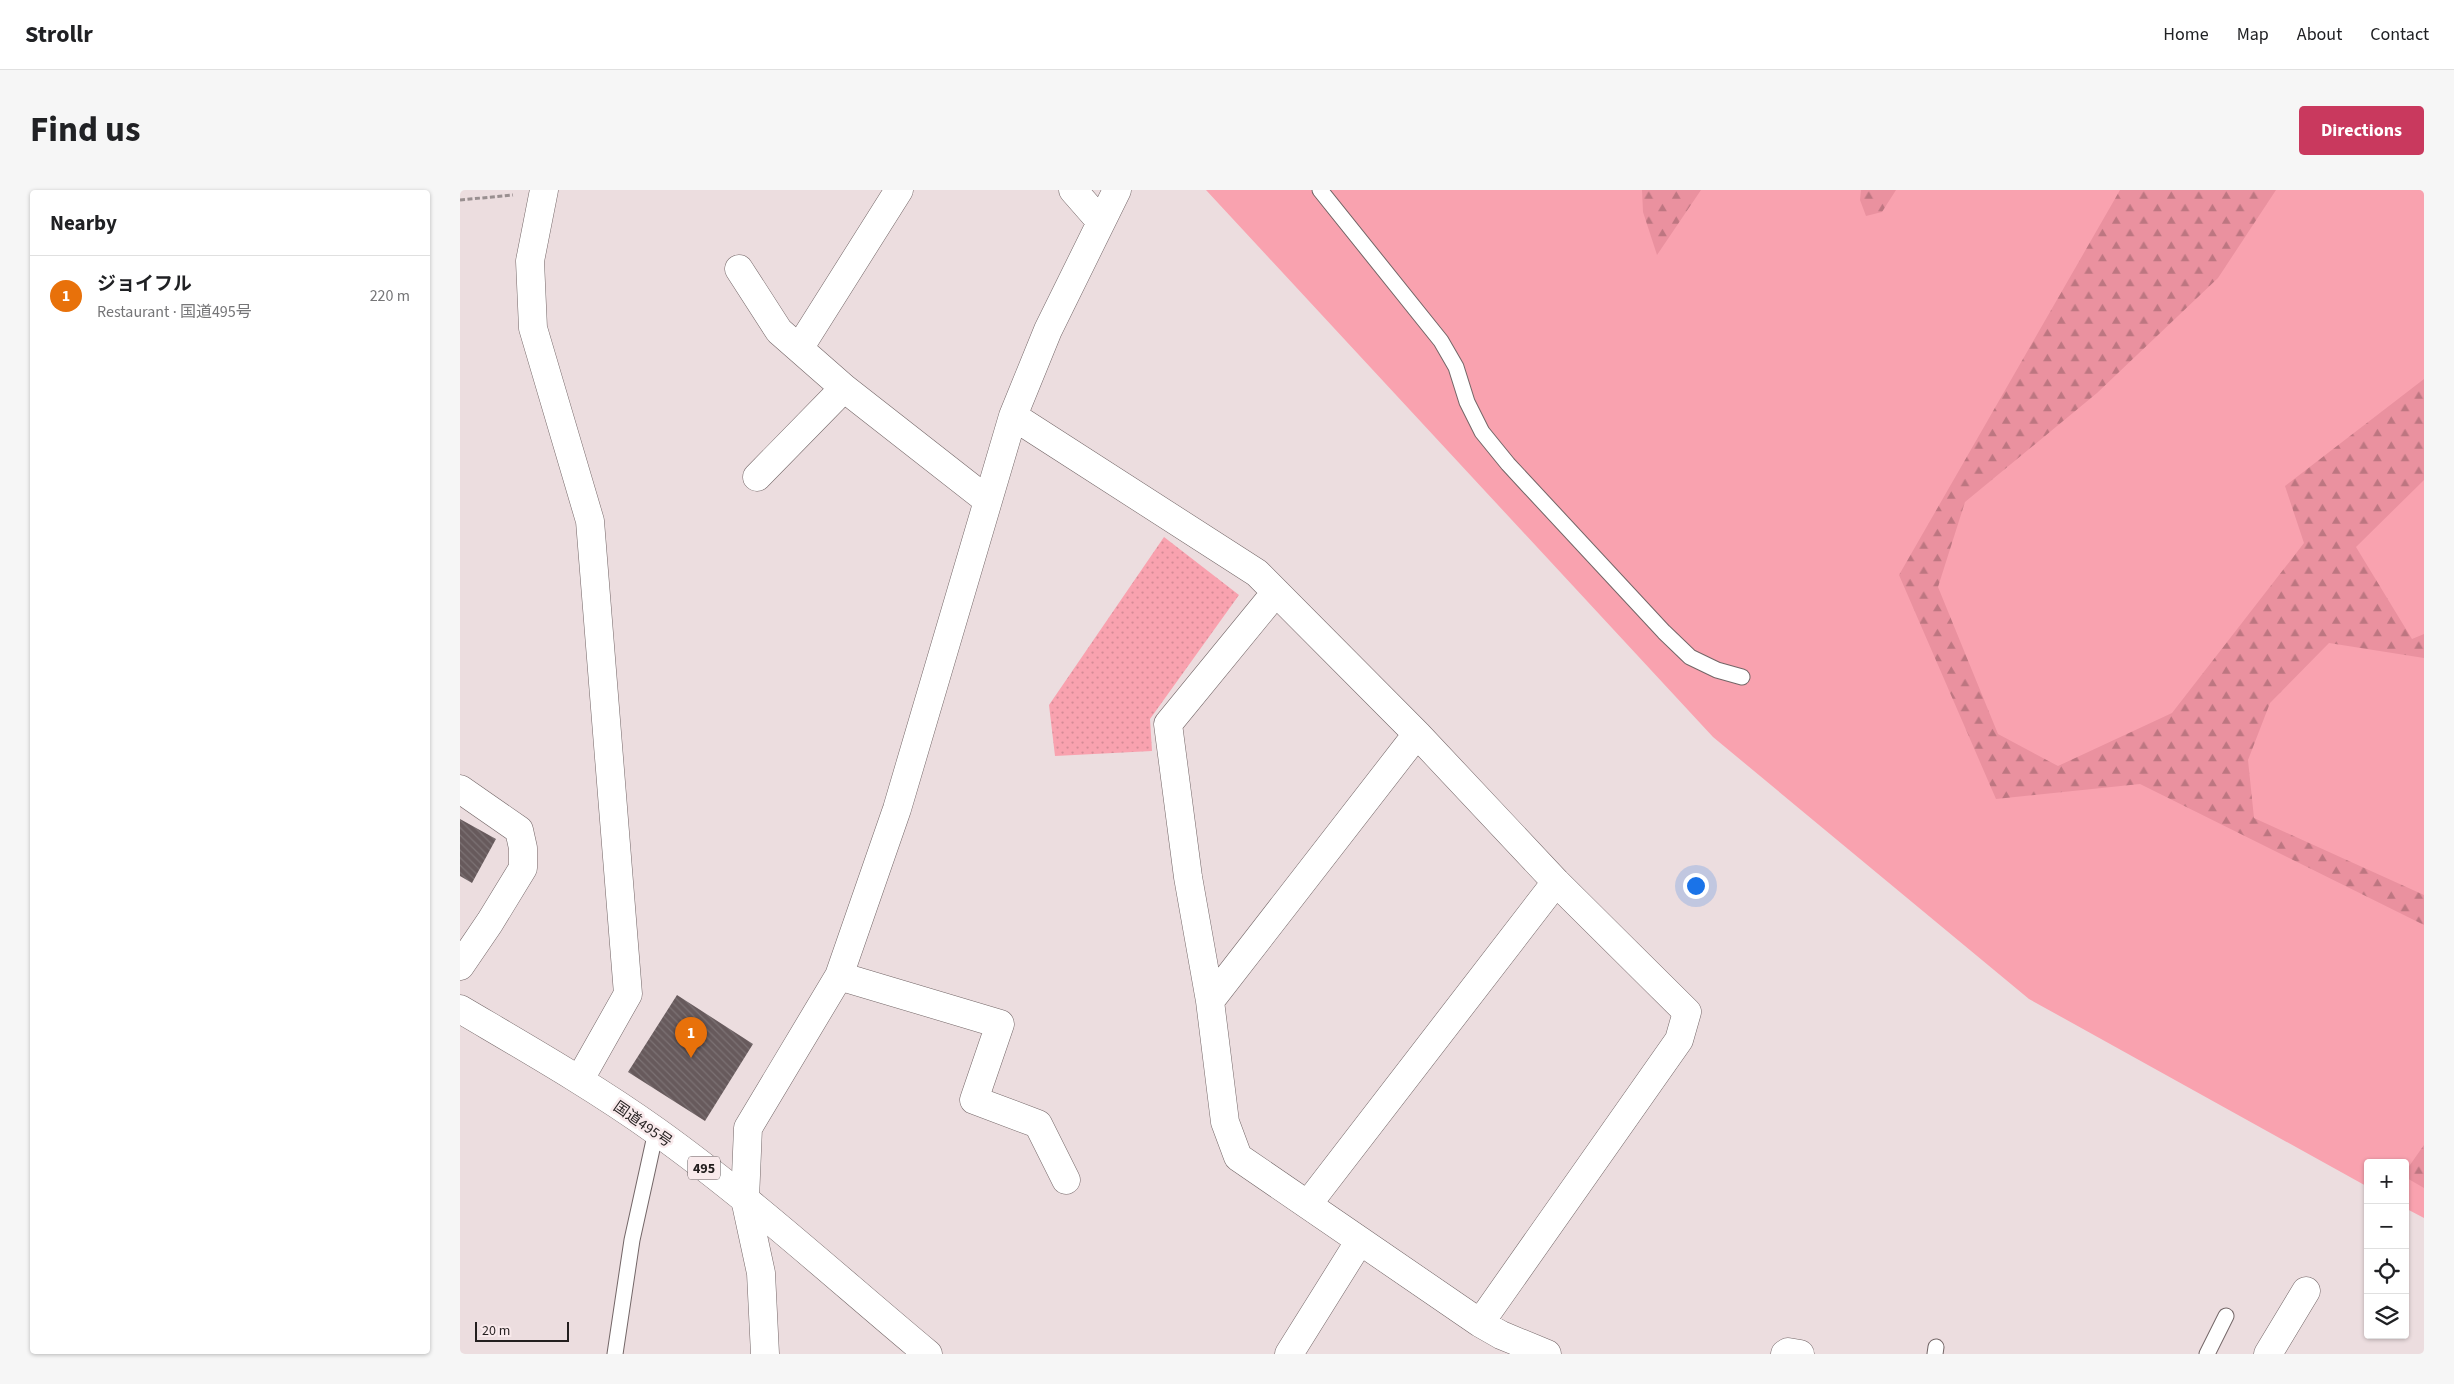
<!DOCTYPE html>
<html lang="en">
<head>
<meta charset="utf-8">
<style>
  body { margin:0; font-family:"Source Sans 3","Noto Sans JP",sans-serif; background:#f6f6f6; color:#202124 }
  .controls { position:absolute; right:15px; bottom:15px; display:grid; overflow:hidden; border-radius:5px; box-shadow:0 1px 4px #0004 }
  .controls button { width:45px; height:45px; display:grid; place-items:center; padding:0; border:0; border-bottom:1px solid #e0e0e0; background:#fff; color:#202124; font:25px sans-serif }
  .scale { position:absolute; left:15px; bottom:12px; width:94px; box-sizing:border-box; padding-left:5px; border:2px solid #231e1e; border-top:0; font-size:14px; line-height:18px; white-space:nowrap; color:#231e1e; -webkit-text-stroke:4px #f9eaec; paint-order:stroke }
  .you { position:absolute; left:1235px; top:695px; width:18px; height:18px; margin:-12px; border:4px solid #fff; border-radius:50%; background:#1a73e8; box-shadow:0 0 0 8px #1a73e833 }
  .badge { display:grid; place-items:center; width:32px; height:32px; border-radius:50%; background:#c9395e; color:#fff; font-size:16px; font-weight:700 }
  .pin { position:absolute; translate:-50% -41px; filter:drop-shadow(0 1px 2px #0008) }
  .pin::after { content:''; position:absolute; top:26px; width:18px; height:15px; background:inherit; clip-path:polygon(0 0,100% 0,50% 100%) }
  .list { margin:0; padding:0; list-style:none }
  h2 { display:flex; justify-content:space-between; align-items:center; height:65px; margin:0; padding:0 20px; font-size:21px }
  h2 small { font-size:16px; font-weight:400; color:#757577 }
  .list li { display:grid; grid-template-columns:32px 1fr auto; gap:15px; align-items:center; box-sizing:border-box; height:80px; padding:0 20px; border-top:1px solid #e0e0e0 }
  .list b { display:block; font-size:19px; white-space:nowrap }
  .list p { margin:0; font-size:16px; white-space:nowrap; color:#757577 }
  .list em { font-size:16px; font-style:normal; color:#757577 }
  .icon { flex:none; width:28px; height:28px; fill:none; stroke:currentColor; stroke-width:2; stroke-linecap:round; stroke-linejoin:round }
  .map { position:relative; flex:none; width:1964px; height:1164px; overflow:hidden; border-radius:5px }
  header { display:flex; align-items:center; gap:30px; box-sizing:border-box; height:70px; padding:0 25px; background:#fff; border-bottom:1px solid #e0e0e0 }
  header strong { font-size:24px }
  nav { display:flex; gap:28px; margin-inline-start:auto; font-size:18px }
  .intro { display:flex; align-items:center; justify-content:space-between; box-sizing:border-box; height:120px; padding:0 30px }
  h1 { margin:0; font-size:35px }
  .button { padding:12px 22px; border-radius:5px; background:#c9395e; color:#fff; font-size:18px; font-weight:700 }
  main { display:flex; gap:30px; padding:0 30px }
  aside { flex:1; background:#fff; border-radius:5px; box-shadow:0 1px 4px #0004 }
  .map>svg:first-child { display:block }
  .grass { fill:#f9a2af }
  .forest { fill:url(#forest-firs) }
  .park { fill:url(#park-dots) }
  .building { fill:url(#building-back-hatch) }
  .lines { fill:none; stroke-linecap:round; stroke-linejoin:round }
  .service-casing { stroke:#736667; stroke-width:17 }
  .minor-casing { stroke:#736667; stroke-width:29 }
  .trunk-casing { stroke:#736667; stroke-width:29 }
  .path { stroke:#998f90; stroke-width:3; stroke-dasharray:5 2.5; stroke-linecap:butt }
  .service { stroke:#fff; stroke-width:15 }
  .minor { stroke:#fff; stroke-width:28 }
  .trunk { stroke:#fff; stroke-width:28 }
  .labels { text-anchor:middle; stroke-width:5; stroke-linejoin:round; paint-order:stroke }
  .shield { fill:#f9eaec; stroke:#635b5c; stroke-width:1 }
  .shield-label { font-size:14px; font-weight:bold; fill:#231e1e }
  .street-label { font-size:15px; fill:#231e1e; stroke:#f9eaec }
</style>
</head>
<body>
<header>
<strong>Strollr</strong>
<nav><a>Home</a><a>Map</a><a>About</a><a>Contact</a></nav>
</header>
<div class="intro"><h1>Find us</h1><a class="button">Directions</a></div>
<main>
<aside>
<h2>Nearby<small></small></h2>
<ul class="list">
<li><span class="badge" style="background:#e8710a">1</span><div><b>ジョイフル</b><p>Restaurant · 国道495号</p></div><em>220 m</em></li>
</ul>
</aside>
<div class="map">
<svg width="1964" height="1164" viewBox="0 0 1964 1164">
  <defs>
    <pattern id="forest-firs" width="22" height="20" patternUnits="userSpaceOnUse" patternTransform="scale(1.25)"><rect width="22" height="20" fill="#ea919f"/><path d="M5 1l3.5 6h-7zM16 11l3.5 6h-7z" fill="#bd7681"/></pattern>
    <pattern id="park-dots" width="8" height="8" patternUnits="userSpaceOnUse" patternTransform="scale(1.25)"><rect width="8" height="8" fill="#f9a2af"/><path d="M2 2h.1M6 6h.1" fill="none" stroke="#d58b96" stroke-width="1.8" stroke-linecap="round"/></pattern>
    <pattern id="building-back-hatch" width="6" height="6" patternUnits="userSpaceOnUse" patternTransform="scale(1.25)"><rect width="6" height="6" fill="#675a5c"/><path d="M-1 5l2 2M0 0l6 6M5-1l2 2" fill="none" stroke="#7c7274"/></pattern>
  </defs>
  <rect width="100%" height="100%" fill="#ecdddf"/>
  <path class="grass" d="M746 0H1964V1028L1945 1018V973H1908V997L1569 809 1253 547Z"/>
  <path class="forest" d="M1182 0H1241L1197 65 1183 22Z
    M1401 0H1436L1422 22 1406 26 1400 10Z
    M1660 0H1816L1758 88 1637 203 1505 312 1478 397 1538 544 1598 576 1712 523 1844 353 1825 296 1964 189V290L1896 357 1952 449 1964 444V468L1869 453 1810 513 1788 570 1794 628 1964 705V735L1680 594 1536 609 1439 385Z
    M1964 955V998L1945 987V982Z"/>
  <path class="park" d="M704 347 779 405 690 529 692 561 595 566 589 515Z"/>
  <path class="building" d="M0 629 36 649 12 693 0 686Z
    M217 805 293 854 245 931 168 882Z"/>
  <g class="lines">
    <defs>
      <path id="service" d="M860 0 981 151 996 177 1007 212 1022 242 1048 274 1204 442 1230 467 1257 480 1282 487
        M155 1164 172 1050 196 941
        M1475 1164 1476 1157
        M1747 1164 1766 1126"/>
      <path id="minor" d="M84 0 70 71 73 138 130 331 168 804 120 889
        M613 0 641 32
        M279 79 319 141 384 198 527 310
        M340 157 439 0
        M553 226 797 383 957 544 1096 692 1227 822 1219 850 1020 1133
        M297 287 384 198
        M816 402 708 534 728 687 750 811 765 932 778 967 1020 1133 1041 1145 1087 1164
        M0 599 59 640 63 658V678L30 732 0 776
        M379 786 540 834 514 910 578 934 606 990
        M750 811 957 544
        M848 1014 1096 692
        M305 1164 301 1083 285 1009 288 938 379 786 437 619 553 226 588 140 657 0
        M829 1164 899 1052
        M1325 1164 1328 1162 1340 1164
        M1808 1164 1846 1101"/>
      <path id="trunk" d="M0 819C66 858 133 896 196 941 291 1009 378 1089 468 1164"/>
    </defs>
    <use href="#service" class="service-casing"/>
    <use href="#minor" class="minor-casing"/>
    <use href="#trunk" class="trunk-casing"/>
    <path class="path" d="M0 10 53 5"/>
    <use href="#service" class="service"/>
    <use href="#minor" class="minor"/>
    <use href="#trunk" class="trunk"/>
  </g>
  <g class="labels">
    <rect class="shield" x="228" y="966.5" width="32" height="23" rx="4"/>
    <g class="shield-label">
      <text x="244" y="983">495</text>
    </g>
    <g class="street-label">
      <text transform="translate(183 934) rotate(35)" y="5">国道495号</text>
    </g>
  </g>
</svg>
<div class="controls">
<button>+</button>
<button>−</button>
<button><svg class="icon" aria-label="locate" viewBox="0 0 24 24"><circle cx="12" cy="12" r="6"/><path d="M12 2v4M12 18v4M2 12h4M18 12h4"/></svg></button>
<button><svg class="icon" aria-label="layers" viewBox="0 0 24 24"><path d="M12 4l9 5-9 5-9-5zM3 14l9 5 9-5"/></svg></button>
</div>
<div class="scale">20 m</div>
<div class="you"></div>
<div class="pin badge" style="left:231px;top:868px;background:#e8710a">1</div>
</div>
</main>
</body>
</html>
